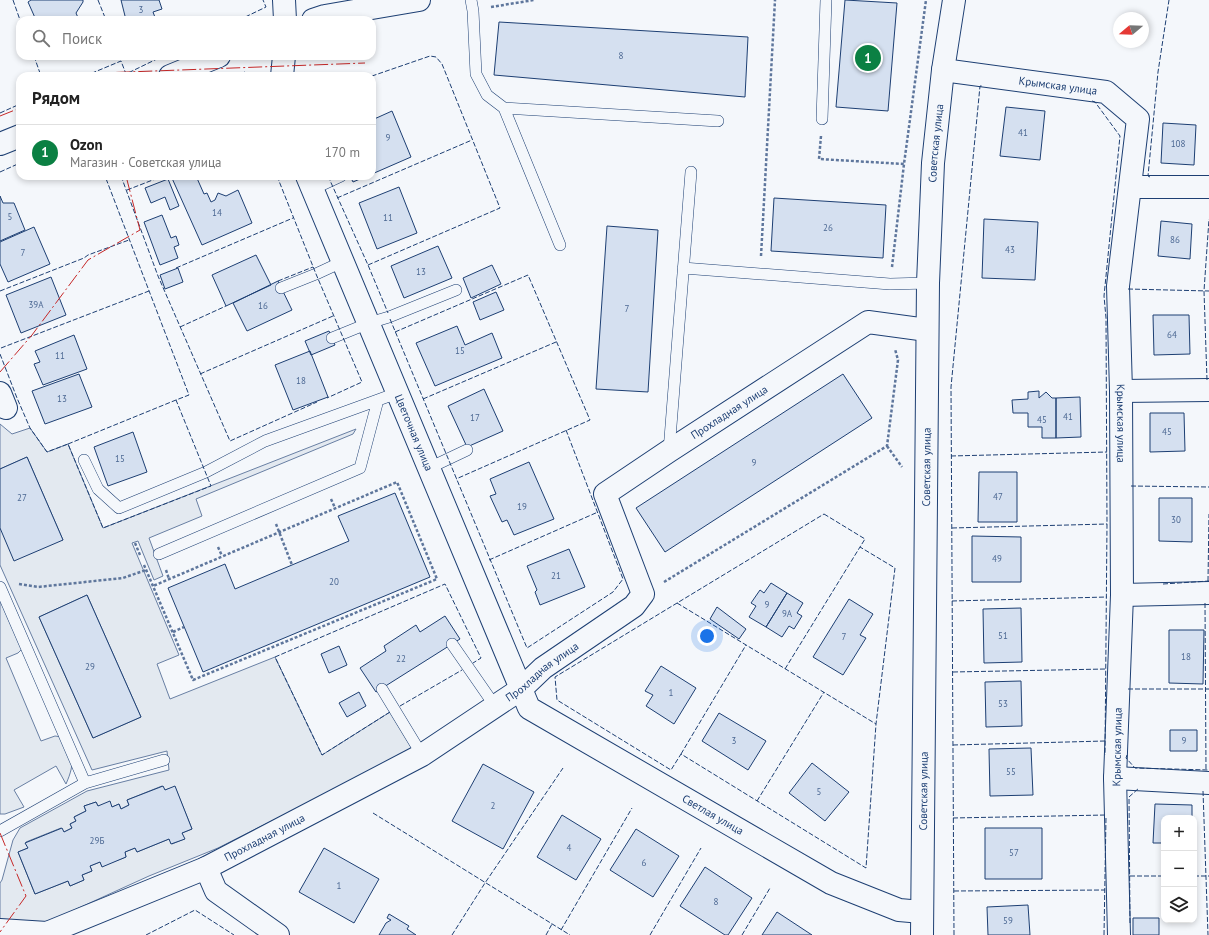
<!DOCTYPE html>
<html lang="ru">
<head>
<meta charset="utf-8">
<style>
  body { margin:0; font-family:"PT Sans",sans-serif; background:#f2f2f2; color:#222 }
  .controls { position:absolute; right:12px; bottom:12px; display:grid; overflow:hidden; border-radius:8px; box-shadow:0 2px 6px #0003 }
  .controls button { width:36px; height:36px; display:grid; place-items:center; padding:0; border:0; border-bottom:1px solid #e0e0e0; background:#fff; color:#222; font:20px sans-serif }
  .compass { position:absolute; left:1113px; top:12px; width:36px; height:36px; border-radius:50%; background:#fff; box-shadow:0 2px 6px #0003; rotate:251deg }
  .you { position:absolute; left:707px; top:636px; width:14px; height:14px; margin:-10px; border:3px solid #fff; border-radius:50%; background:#1a73e8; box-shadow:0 0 0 6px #1a73e833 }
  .badge { display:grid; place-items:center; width:26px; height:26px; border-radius:50%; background:#0b8043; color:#fff; font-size:13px; font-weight:700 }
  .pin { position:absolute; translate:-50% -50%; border:2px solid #fff; box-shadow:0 1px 4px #0006 }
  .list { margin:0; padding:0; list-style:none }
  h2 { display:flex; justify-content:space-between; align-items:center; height:52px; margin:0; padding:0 16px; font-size:17px }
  h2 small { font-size:13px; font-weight:400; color:#767676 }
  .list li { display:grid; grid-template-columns:26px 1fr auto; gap:12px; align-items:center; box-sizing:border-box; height:56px; padding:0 16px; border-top:1px solid #e0e0e0 }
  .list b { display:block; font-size:15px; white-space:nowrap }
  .list p { margin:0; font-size:13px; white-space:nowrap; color:#767676 }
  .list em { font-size:13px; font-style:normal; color:#767676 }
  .icon { flex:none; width:22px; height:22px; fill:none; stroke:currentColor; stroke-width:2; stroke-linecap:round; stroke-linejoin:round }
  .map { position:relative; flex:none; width:1209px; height:935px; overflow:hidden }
  .search { position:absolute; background:#fff; box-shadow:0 2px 6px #0003; left:16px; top:16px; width:360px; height:44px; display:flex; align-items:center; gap:10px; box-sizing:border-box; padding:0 14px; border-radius:12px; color:#767676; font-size:15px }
  .panel { position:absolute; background:#fff; box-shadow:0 2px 6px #0003; left:16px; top:72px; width:360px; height:108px; border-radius:12px }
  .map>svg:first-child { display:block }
  .green { fill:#e3e9f0; stroke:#687fa3; fill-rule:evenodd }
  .building { fill:#d5e0f0; stroke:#1d3f73 }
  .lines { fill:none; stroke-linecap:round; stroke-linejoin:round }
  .service-casing { stroke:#1d3f73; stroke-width:12 }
  .minor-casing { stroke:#1d3f73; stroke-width:24 }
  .tertiary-casing { stroke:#1d3f73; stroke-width:24 }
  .path { stroke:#5e769c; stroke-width:2.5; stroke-dasharray:3 2; stroke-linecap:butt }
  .service { stroke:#f4f7fb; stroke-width:11 }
  .minor { stroke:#f4f7fb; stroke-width:22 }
  .tertiary { stroke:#f4f7fb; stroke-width:22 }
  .fence { stroke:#1d3f73; stroke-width:1; stroke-dasharray:5 2; stroke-linecap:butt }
  .power { stroke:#c62828; stroke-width:1; stroke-dasharray:14 3 2 3; stroke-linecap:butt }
  .labels { text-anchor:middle; stroke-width:3; stroke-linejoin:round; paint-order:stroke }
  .number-label { font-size:9px; fill:#4b6792 }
  .street-label { font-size:11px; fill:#1d3f73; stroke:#f4f7fb }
</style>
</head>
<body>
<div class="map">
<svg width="1209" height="935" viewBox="0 0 1209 935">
  <rect width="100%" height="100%" fill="#f4f7fb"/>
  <path class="green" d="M0 424 12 434 30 428 47 452 68 444 103 528 356 429 353 434 196 499 202 516 149 538 163 576 154 580 138 541 132 543 179 655 157 664 170 699 275 657 322 755 390 712 413 750 218 848 149 876 48 922 0 923V883L2 880 13 840 20 828 87 791 169 770 167 751 92 770 0 565V528L63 540 27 457 0 469ZM87 595 141 717 93 738 39 617ZM162 786 165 790 175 787 192 829 182 833 184 839 172 844 169 839 137 852 135 848 125 852 126 857 102 866 100 862 90 866 92 871 82 875 84 880 70 886 68 881 35 894 18 852 28 848 26 842 61 828 64 832 72 828 70 824 76 821 74 817 86 811 84 806 96 802 98 806 112 807 119 804 121 809 129 805 127 800Z
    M0 598 23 648 18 653 6 658 41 741 55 736 62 737C72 758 76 761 66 784L56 766 14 790 24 807 5 814H0Z"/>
  <path class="building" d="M31 0H83V2L76 13 79 20H36L28 2Z
    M121 0H159L162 9 153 12 156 20H126Z
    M845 0 897 3 888 111 836 107Z
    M499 22 748 37 745 97 494 75Z
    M1006 107 1045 111 1040 160 1000 156Z
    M392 111 411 157 372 174V120Z
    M1163 123 1196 125 1194 165 1161 163Z
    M171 176H196L204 194 207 193 211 202 215 200 218 193 226 196 238 190 252 223 202 245Z
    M350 176H367L353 182Z
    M168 179 179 206 170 210 165 197 151 203 145 188Z
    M399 187 417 233 377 249 359 203Z
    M0 196 3 203H14L25 230 0 241Z
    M774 198 886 205 883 258 771 251Z
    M162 215 171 238 176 236 179 245 174 247 178 258 160 265 144 222Z
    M984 219 1038 222 1035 280 982 278Z
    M1161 221 1192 224 1190 259 1158 256Z
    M607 226 658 230 648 392 596 389Z
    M34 227 50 264 8 282 0 264V242Z
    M438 246 452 278 404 298 391 266Z
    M256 255 271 285 226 306 212 275Z
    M492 265 501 284 471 298 463 278Z
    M178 268 183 282 165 289 160 275Z
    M51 277 66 315 21 333 6 295Z
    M278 281 292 310 247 331 233 303Z
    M496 292 504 310 480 320 473 302Z
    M1153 315H1189L1190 354 1154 355Z
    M457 326 465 345 492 333 502 358 435 386 416 343Z
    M329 331 335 345 311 355 305 341Z
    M74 335 87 369 43 385 34 364 40 362 35 351Z
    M310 351 328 397 293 410 275 365Z
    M79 374 92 407 45 424 32 391Z
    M843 374 872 418 665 552 636 508Z
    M484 389 503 431 467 447 448 406Z
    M1039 391V398L1046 392 1052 398H1056V438H1042V427H1028V413H1013L1012 400 1028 399V392Z
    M1080 397 1081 437 1056 438V398Z
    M1150 413H1184L1185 451 1150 452Z
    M133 432 147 472 108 486 94 447Z
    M27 457 63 540 14 561 0 528V469Z
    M529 462 554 519 514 535 507 520 502 522 490 496 496 494 490 479Z
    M979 472H1017V522H978Z
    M395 493 430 577 203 672 168 588 225 564 235 589 349 541 338 516Z
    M1159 498H1192V542L1159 541Z
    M972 536 1021 537V582H972Z
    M569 549 585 587 540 605 535 592 537 590 527 566Z
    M771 583 787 593 766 627 749 617 756 606 751 603 760 590 764 593Z
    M787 593 803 603 797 613 802 616 794 629 789 626 782 637 766 627Z
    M87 595 141 717 93 738 39 617Z
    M849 599 873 614 860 635 866 638 843 675 813 657Z
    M717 607 746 629 739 639 710 619Z
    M1021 608 1022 662 984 663 983 609Z
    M445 616 460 639 376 692 360 668 386 651 384 646 416 625 420 632Z
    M1169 630H1204L1203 684 1169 683Z
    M339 646 347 665 329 673 321 654Z
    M661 666 696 688 674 724 646 706 653 695 645 691Z
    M1021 681 1022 726 986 727 985 682Z
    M359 692 366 706 347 717 339 703Z
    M719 713 766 741 748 770 702 741Z
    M1170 730H1197V751H1170Z
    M1031 748 1033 795 990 796 989 749Z
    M812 763 849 792 825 821 789 793Z
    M483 764 534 792 503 849 452 821Z
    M163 786 165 790 175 786 192 829 182 833 185 839 171 844 169 839 137 852 135 848 125 852 126 857 102 867 100 862 90 866 92 871 82 875 84 880 70 886 68 881 35 894 18 852 28 848 25 843 62 828 64 832 72 828 70 824 76 821 74 817 86 811 84 806 96 802 98 806 110 801 112 807 119 804 121 809 129 805 127 800Z
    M1155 804 1192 805V818H1164V843H1153Z
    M562 815 601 839 576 880 537 857Z
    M985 828H1042V879H985Z
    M636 829 679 856 653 897 610 870Z
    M324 848 379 879 354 923 299 892Z
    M705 867 752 898 728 935H725L680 906Z
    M1028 905 1030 935H988L987 907Z
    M777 912 812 935H762Z
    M389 914 409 926 407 929 416 935H379L386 923 391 920 387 918Z
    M1133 918H1159V935H1133Z"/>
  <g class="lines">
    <defs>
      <path id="service" d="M471 0 473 11 476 74 487 95 504 108 718 121
        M504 108 560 245
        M822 119 826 0
        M313 189 341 176
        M683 268 890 284 928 283
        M281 288 316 274 344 261
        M332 338 369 323 389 317 456 290
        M669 451 691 172
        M84 460 98 489 119 508 206 472 265 441 378 400
        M429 468 467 450
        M159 554 360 468 378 400 397 393
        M0 587 85 783
        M452 644 495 706
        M382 689 422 755
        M0 831 85 783 164 760"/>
      <g id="minor">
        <path d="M313 20 325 16 419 0"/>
        <path id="s1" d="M943 70 1106 92 1138 119 1118 286 1121 391 1122 595 1115 778 1119 935"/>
        <path d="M170 76 219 56"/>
        <path d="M282 76 284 56"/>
        <path d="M0 144 20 136"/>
        <path id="s2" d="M307 176 529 708 831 883 899 910 922 912"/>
        <path d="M1131 187H1209"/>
        <path d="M1121 391 1209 390"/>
        <path d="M0 393 6 408"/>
        <path d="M1122 595 1209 593"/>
        <path d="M1115 778 1209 783"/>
        <path id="s3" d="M206 868 422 755 521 689 543 668 634 606 643 594 605 494 669 451 868 322 927 330"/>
      </g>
      <g id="tertiary">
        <path d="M284 0 285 20"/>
        <path d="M0 930 47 933 206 868 216 891 278 935"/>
        <path id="s4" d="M922 935 928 283 933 163 943 70 954 0"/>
      </g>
    </defs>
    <use href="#service" class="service-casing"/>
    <use href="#minor" class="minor-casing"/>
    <use href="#tertiary" class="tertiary-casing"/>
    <path class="path" d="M491 7 534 0
      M821 136 819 159 904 164
      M761 256 775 0
      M892 267 904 164 926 0
      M887 446 902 467
      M331 499 335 508
      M276 524 292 565
      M135 543 140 555
      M218 547 222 556
      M144 565 193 680 437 579 397 482 153 586
      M166 570 169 579
      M664 582 887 446 898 360 895 349
      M19 584 38 587 123 578 146 570
      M173 632 184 627"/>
    <use href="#service" class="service"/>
    <use href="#minor" class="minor"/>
    <use href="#tertiary" class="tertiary"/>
    <path class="fence" d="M13 0 20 20
      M98 0 106 20
      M239 20 266 7 263 0
      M34 56 41 76
      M85 76 121 61 126 74 163 56
      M235 76 245 72 247 76
      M1092 101 1095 102 1120 136 1104 296 1106 318 1107 524 1105 755
      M0 113 20 104
      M0 172 20 163
      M121 176 158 276 230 441 317 402
      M277 176 316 274 362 382 327 398
      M328 176 368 265 388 313
      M1150 177 1148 176 1158 72 1169 0
      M127 190 163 176
      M337 198 472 140
      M368 265 500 208 442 64 436 57 430 56 372 76
      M176 268 293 218
      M278 281 313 267
      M1128 289 1209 291
      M0 291 84 258 88 255 129 240
      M390 319 527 648 613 592 623 579 566 430
      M180 327 226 306
      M395 332 528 275 590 420 456 479
      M1 348 149 291
      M0 354 17 398 30 428 47 452 68 444 103 528 211 486 176 400 189 395 105 176
      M200 374 333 316
      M1207 380 1204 291 1209 219
      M423 399 556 342
      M68 444 176 400
      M951 456 1107 452
      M1131 486 1209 487
      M824 514 865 539 860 547 895 568 876 724 866 868 681 754 671 770 557 700 555 677Z
      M952 528 1107 524
      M489 560 598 512
      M1208 581 1209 514
      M1163 584 1209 581
      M952 601 1107 597
      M677 603 876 724
      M1205 603 1206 770
      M785 669 860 547
      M953 672 1106 669
      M1128 689H1209
      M400 706 462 670
      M390 712 322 755 275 657 445 584 481 658 473 663
      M953 745 1105 741
      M681 754 746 645
      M1127 755 1126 758 1135 768 1209 770
      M1203 791 1208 935
      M757 801 824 692
      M373 813 570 935
      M953 818 1106 815
      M1130 876H1164
      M1194 876H1209
      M954 891 1105 890
      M1130 923 1129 797 1139 788
      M561 930 632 808
      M146 935 195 910 234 935
      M452 935 485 883 563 768
      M546 935 552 924
      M650 935 701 848
      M742 935 770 888
      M954 935 951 387 980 86H983
      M1104 935 1106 817"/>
    <path class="power" d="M95 76 101 73 365 63
      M0 116 20 108
      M0 372 32 335 88 260 140 230 126 176
      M0 833 26 896 0 932"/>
  </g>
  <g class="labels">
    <g class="number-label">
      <text x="141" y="13">3</text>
      <text x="621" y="59">8</text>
      <text x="1023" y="136">41</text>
      <text x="388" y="141">9</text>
      <text x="1178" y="147">108</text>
      <text x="217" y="216">14</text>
      <text x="10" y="220">5</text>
      <text x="388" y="221">11</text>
      <text x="828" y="231">26</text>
      <text x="1175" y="243">86</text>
      <text x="1010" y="253">43</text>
      <text x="23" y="256">7</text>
      <text x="421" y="275">13</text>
      <text x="36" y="308">39А</text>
      <text x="263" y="309">16</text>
      <text x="627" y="312">7</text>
      <text x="1172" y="338">64</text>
      <text x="460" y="354">15</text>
      <text x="60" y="359">11</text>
      <text x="301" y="384">18</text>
      <text x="62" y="402">13</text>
      <text x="1068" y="420">41</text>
      <text x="475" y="421">17</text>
      <text x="1042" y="423">45</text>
      <text x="1167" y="435">45</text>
      <text x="120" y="462">15</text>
      <text x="754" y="466">9</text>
      <text x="998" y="500">47</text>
      <text x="22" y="501">27</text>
      <text x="522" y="510">19</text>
      <text x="1176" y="523">30</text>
      <text x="997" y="562">49</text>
      <text x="556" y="579">21</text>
      <text x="334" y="585">20</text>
      <text x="767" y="608">9</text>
      <text x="787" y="617">9А</text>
      <text x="1003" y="639">51</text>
      <text x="844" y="640">7</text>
      <text x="1186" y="660">18</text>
      <text x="401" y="662">22</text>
      <text x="90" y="670">29</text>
      <text x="671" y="696">1</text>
      <text x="1003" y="707">53</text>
      <text x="734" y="744">3</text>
      <text x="1184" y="744">9</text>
      <text x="1011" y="775">55</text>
      <text x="819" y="795">5</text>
      <text x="493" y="809">2</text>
      <text x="97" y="844">29Б</text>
      <text x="569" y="851">4</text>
      <text x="1014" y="856">57</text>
      <text x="644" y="866">6</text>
      <text x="339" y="889">1</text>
      <text x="716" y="905">8</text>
      <text x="1008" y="924">59</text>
    </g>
    <g class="street-label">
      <text dy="4" stroke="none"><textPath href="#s1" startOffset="116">Крымская улица</textPath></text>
      <text dy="4" stroke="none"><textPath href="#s4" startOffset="792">Советская улица</textPath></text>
      <text dy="4" stroke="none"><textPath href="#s3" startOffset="774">Прохладная улица</textPath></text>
      <text dy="4" stroke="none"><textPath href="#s1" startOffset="512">Крымская улица</textPath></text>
      <text dy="4" stroke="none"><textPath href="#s2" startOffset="278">Цветочная улица</textPath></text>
      <text dy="4" stroke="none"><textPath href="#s4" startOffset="468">Советская улица</textPath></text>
      <text dy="4" stroke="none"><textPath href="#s3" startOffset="390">Прохладная улица</textPath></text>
      <text transform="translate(1117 747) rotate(-89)" y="4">Крымская улица</text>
      <text dy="4" stroke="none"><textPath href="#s4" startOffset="144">Советская улица</textPath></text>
      <text dy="4" stroke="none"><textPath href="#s2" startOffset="789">Светлая улица</textPath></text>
      <text dy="4" stroke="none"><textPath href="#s3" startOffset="66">Прохладная улица</textPath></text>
    </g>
  </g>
</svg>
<div class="controls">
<button>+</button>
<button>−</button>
<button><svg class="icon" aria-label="layers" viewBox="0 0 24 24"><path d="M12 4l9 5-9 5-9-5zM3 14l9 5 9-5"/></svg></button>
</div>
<svg class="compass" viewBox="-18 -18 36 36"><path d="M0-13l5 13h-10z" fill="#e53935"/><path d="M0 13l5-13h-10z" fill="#767676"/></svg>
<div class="you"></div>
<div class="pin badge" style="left:868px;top:58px">1</div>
<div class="search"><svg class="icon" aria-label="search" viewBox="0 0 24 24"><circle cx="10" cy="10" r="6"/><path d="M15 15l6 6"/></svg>Поиск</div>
<section class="panel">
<h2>Рядом<small></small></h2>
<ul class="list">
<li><span class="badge">1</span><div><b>Ozon</b><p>Магазин · Советская улица</p></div><em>170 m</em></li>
</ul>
</section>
</div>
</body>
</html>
